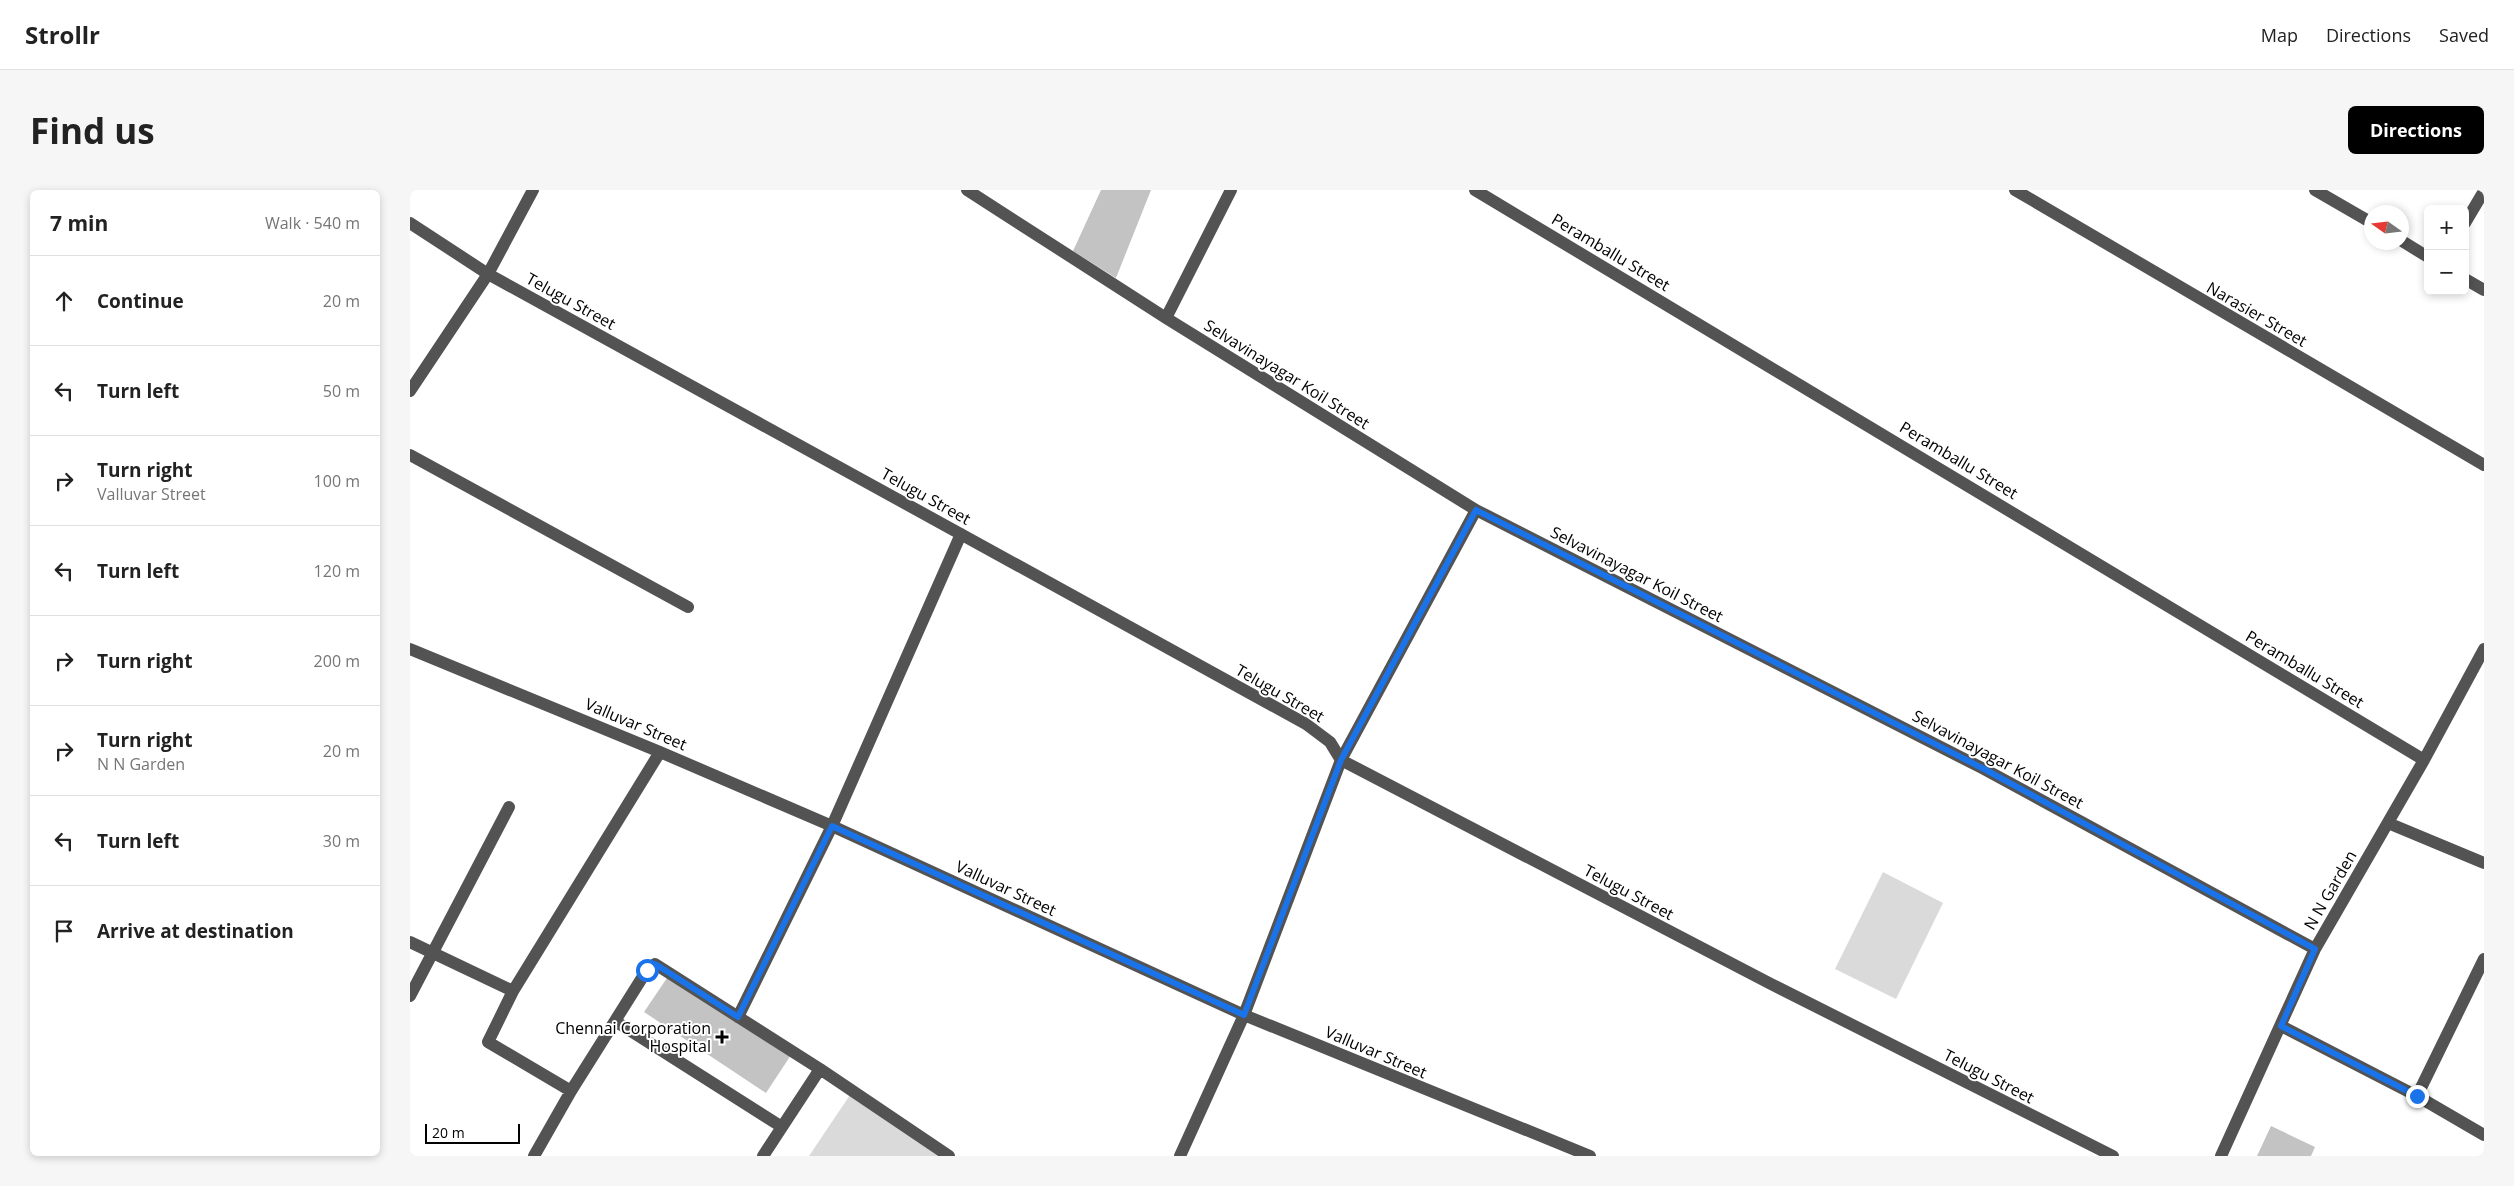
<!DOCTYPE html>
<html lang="en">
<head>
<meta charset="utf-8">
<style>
  body { margin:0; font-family:"Open Sans",sans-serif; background:#f6f6f6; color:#222 }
  .controls { position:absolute; right:15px; top:15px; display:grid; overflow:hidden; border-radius:8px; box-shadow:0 2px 8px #0003 }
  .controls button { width:45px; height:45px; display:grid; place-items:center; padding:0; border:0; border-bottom:1px solid #e0e0e0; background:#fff; color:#222; font:25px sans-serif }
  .compass { position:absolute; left:1954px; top:15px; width:45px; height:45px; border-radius:50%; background:#fff; box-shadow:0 2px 8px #0003; rotate:284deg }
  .scale { position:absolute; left:15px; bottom:12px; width:95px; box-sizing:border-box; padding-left:5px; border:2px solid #000; border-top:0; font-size:14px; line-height:18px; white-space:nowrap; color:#000; -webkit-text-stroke:4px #fff; paint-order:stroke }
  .stop { position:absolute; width:15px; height:15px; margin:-11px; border:4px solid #1a73e8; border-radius:50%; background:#fff }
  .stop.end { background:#1a73e8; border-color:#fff; box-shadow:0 1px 5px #0008 }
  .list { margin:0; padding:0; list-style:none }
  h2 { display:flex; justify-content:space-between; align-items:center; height:65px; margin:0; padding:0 20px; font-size:21px }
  h2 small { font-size:16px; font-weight:400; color:#767676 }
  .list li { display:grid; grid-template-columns:32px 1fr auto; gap:15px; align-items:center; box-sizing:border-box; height:90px; padding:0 20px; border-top:1px solid #e0e0e0 }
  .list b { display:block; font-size:19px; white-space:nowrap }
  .list p { margin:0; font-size:16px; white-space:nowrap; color:#767676 }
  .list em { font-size:16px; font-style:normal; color:#767676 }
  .icon { flex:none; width:28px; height:28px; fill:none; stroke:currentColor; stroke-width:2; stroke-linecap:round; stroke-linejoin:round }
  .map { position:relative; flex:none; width:2074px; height:966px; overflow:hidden; border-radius:8px }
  header { display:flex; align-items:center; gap:30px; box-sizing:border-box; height:70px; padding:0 25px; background:#fff; border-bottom:1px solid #e0e0e0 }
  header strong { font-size:24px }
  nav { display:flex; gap:28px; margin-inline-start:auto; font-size:18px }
  .intro { display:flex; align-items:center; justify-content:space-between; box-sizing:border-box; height:120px; padding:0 30px }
  h1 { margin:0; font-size:35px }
  .button { padding:12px 22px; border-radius:8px; background:#000; color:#fff; font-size:18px; font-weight:700 }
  main { display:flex; gap:30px; padding:0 30px }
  aside { flex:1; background:#fff; border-radius:8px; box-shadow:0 2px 8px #0003 }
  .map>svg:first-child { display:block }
  .green { fill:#dadada }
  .building { fill:#c3c3c3 }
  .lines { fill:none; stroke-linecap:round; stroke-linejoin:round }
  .minor { stroke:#535353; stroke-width:12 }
  .route { stroke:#1a73e8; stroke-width:6 }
  .poi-dot { fill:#000; stroke:#fff; stroke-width:2 }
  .labels { text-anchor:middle; stroke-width:4; stroke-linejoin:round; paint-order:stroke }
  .street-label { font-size:16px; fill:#000; stroke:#fff }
  .poi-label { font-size:16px; fill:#000; stroke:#fff; text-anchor:end }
</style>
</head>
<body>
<header>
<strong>Strollr</strong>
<nav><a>Map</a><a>Directions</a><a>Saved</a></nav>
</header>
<div class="intro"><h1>Find us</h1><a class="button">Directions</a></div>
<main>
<aside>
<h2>7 min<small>Walk · 540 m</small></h2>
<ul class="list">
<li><svg class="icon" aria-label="ahead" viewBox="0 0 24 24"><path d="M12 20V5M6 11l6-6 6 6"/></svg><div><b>Continue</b></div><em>20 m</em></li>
<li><svg class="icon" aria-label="left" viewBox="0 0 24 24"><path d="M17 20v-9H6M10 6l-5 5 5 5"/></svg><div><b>Turn left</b></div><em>50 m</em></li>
<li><svg class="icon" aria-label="right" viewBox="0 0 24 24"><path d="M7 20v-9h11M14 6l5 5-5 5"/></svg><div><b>Turn right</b><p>Valluvar Street</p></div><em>100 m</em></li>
<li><svg class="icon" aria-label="left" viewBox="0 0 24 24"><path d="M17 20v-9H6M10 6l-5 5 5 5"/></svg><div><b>Turn left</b></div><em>120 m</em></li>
<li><svg class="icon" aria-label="right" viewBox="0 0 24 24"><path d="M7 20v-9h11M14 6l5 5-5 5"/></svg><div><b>Turn right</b></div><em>200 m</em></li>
<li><svg class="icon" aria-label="right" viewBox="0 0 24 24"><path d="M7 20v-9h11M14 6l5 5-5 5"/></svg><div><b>Turn right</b><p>N N Garden</p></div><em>20 m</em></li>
<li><svg class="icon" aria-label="left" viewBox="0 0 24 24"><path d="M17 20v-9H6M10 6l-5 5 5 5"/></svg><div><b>Turn left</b></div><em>30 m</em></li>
<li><svg class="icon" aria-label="arrive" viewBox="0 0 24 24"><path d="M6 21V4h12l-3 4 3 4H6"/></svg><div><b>Arrive at destination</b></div></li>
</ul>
</aside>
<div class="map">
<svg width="2074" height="966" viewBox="0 0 2074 966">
  <rect width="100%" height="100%" fill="#fff"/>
  <path class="green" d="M1473 682 1533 713 1486 809 1425 779Z
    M442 902 538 966H399Z"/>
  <path class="building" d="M691 0H741L706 88 663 61Z
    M259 785 381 865 356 903 234 822Z
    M1861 936 1905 957 1901 966H1847Z"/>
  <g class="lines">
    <path class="minor" d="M557 0 756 128 1066 320 1574 579 1905 759
      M1065 0 2014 570
      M1605 0 2074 275
      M1905 0 1962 33
      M0 33 78 84 896 534 920 552 931 570 1361 794 1703 966
      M2055 33 2074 1
      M1992 51 2018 67
      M2055 89 2074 100
      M756 128 821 0
      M0 201 78 84 123 0
      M0 265 278 417
      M0 459 250 562 422 636 834 825 1180 966
      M1978 633 2074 673
      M0 752 103 801
      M0 806 99 617
      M328 827 422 636 551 344
      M205 831 372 937
      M1871 836 2007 906 2074 945
      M161 901 78 852 103 801 250 562
      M2007 906 2074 769
      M124 966 161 901 237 780 245 774 410 879 539 966
      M353 966 410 879
      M770 966 834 825 931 570 1066 320
      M1811 966 1905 759 2014 570 2074 459"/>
  </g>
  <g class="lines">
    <path class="route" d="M237 780 245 774 250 777 328 827 422 636 834 825 931 570 1066 320 1574 579 1905 759 1871 836 2007 906"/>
  </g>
  <path class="poi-dot" d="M309.5 839.5h5v5h5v5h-5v5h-5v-5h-5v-5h5z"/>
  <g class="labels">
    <g class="street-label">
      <text transform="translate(1201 62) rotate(31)" y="6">Peramballu Street</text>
      <text transform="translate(161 111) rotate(29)" y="6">Telugu Street</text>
      <text transform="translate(1847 124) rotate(30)" y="6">Narasier Street</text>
      <text transform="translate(877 184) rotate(32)" y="6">Selvavinayagar Koil Street</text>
      <text transform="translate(1549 270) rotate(31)" y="6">Peramballu Street</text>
      <text transform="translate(516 306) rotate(29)" y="6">Telugu Street</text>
      <text transform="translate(1227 384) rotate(27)" y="6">Selvavinayagar Koil Street</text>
      <text transform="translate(1895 479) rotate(31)" y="6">Peramballu Street</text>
      <text transform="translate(870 503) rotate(30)" y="6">Telugu Street</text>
      <text transform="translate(226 534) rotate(23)" y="6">Valluvar Street</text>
      <text transform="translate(1588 569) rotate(28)" y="6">Selvavinayagar Koil Street</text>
      <text transform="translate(596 698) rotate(25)" y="6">Valluvar Street</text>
      <text transform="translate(1920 700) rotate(-60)" y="6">N N Garden</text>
      <text transform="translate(1219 702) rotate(28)" y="6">Telugu Street</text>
      <text transform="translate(966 862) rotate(23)" y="6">Valluvar Street</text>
      <text transform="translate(1579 886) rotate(27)" y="6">Telugu Street</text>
    </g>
    <g class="poi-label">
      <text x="301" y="844">Chennai Corporation<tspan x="301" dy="18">Hospital</tspan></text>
    </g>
  </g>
</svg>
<div class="controls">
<button>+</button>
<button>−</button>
</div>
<svg class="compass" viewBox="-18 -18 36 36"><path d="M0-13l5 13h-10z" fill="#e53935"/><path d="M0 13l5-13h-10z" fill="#767676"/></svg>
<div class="scale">20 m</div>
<div class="stop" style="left:237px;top:780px"></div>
<div class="stop end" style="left:2007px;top:906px"></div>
</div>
</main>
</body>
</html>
